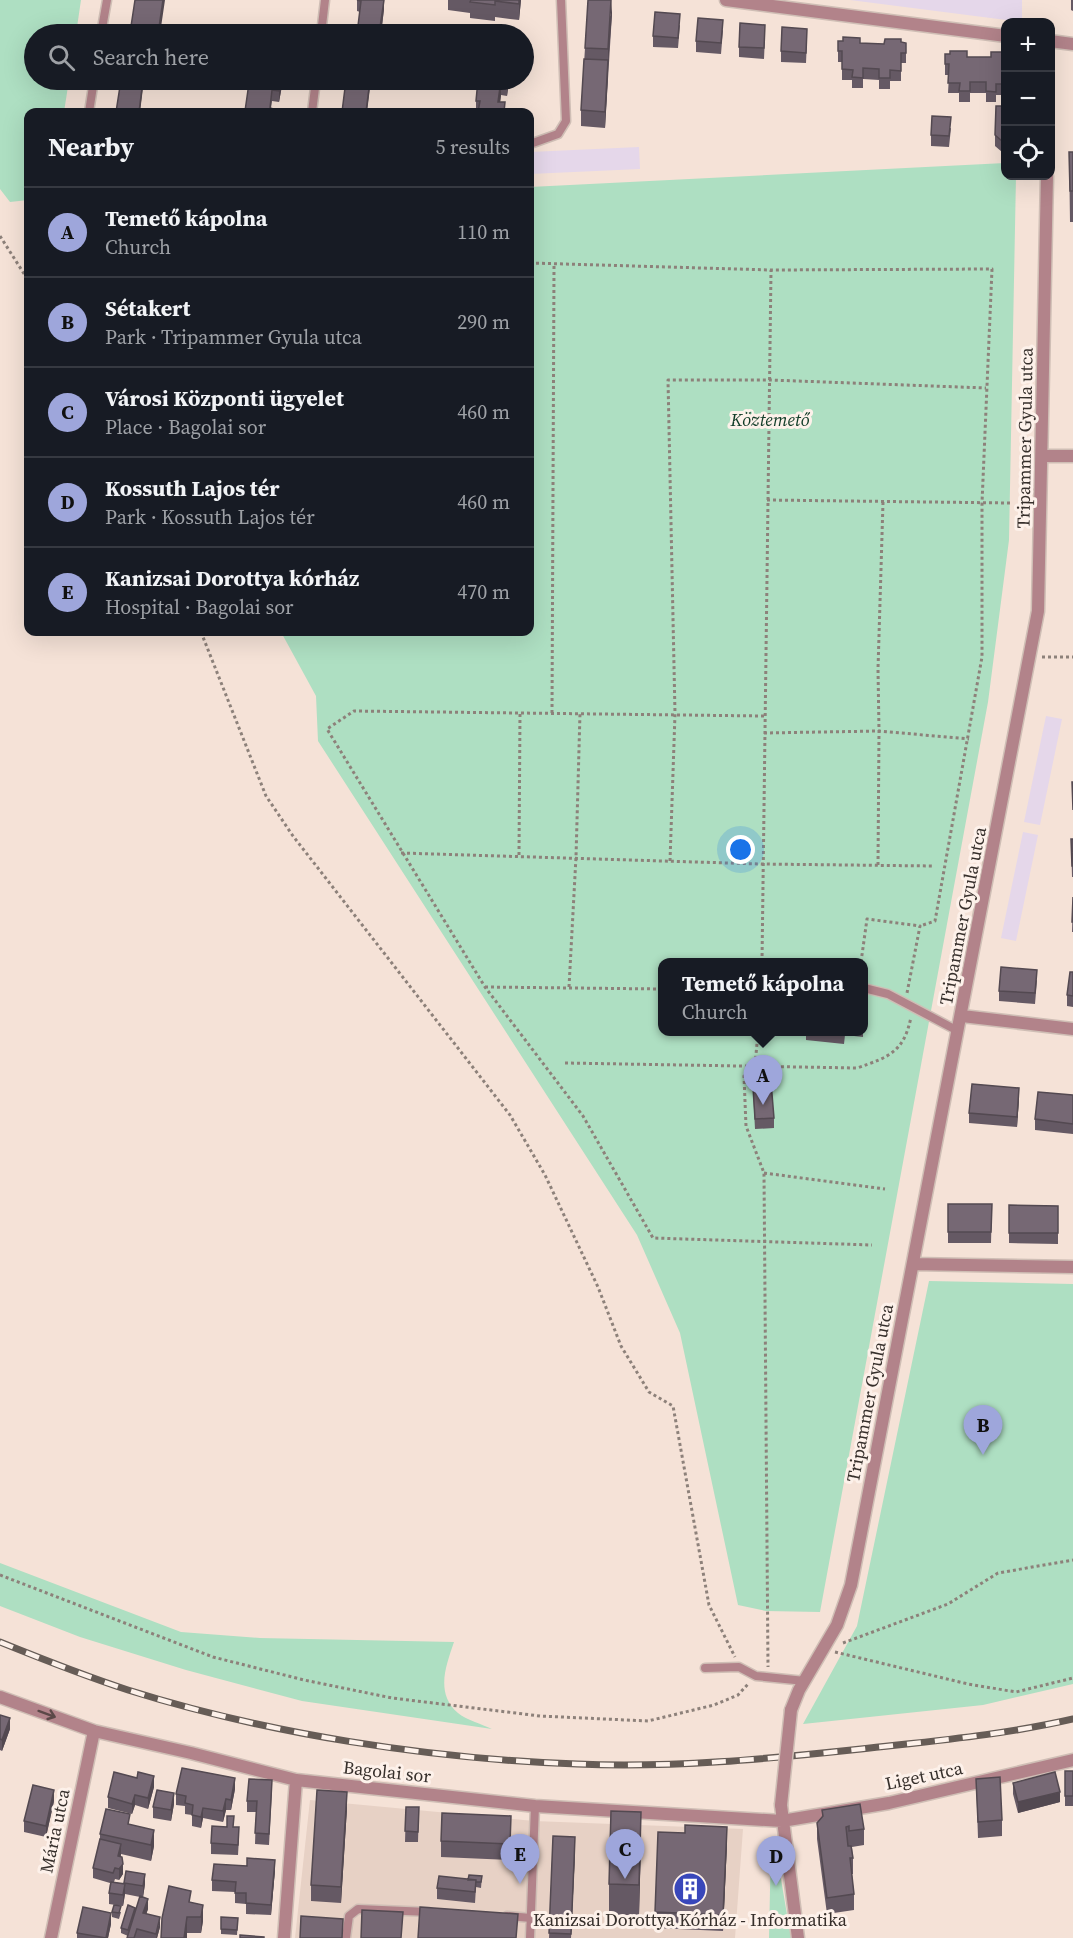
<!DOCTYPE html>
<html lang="en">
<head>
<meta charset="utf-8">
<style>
  body { margin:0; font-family:"Source Serif 4",serif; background:#20242c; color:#f1f3f6 }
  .controls { position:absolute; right:18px; top:18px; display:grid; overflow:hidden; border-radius:12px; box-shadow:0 6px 24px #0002 }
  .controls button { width:54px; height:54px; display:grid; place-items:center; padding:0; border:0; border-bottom:2px solid #363941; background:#171b24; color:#f1f3f6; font:30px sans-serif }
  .you { position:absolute; left:741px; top:850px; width:21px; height:21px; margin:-15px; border:4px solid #fff; border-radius:50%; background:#1a73e8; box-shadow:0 0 0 9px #1a73e833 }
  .badge { display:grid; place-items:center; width:39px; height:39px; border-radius:50%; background:#9ea6db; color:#111; font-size:20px; font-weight:700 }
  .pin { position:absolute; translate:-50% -50px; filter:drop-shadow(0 2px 3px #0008) }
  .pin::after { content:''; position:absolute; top:32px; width:21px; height:18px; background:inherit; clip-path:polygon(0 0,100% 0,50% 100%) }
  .popup { position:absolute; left:658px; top:958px; width:210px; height:78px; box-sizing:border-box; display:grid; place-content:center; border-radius:12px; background:#171b24; filter:drop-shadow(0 2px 4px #0005); font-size:20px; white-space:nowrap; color:#9ea1a6 }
  .popup b { font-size:22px; color:#f1f3f6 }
  .popup::after { content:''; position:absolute; left:50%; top:100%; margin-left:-12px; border:12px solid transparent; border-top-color:#171b24 }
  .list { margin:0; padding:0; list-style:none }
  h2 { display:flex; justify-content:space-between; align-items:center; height:78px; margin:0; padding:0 24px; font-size:26px }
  h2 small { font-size:20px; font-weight:400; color:#9ea1a6 }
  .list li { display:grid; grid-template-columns:39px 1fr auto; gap:18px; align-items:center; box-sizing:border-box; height:90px; padding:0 24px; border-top:2px solid #363941 }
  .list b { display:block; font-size:22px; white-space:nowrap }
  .list p { margin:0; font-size:20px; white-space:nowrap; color:#9ea1a6 }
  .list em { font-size:20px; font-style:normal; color:#9ea1a6 }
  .icon { flex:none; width:33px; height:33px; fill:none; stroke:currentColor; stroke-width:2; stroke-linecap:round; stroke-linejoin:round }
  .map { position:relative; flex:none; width:1073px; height:1938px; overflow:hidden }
  .search { position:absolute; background:#171b24; box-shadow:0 6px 24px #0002; left:24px; top:24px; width:510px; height:66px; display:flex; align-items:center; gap:15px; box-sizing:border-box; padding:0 21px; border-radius:33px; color:#9ea1a6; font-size:22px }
  .panel { position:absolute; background:#171b24; box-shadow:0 6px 24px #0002; left:24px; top:108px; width:510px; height:528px; border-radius:12px }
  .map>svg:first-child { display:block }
  .industrial { fill:#e5d7ea }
  .medical { fill:#e7d1c5 }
  .green { fill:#aedfc2; fill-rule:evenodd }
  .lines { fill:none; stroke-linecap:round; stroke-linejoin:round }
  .lane-casing { stroke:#cfbeb5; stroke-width:11 }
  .street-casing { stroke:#cfbeb5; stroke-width:15 }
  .path { stroke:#8d817a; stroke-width:3; stroke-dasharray:3 3; stroke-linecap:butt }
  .lane { stroke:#b2838a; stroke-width:8 }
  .street { stroke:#b2838a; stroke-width:12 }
  .rail-casing { stroke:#665c56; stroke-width:7 }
  .rail { stroke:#fdf1ea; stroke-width:4.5; stroke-dasharray:14; stroke-linecap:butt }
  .street-bridge-casing { stroke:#cfbeb5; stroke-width:15; stroke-linecap:butt }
  .street-bridge { stroke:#b2838a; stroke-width:12 }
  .wall { fill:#655964 }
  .shaded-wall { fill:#534951 }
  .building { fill:#766874; stroke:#534951; stroke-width:1.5 }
  .oneway { stroke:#5b4848 }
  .labels { text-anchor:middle; stroke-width:6; stroke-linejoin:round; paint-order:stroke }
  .park-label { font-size:18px; font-style:italic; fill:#0f3b26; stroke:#fdf1ea }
  .street-label { font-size:18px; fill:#362f2b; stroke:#fdf1ea }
  .poi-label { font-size:18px; fill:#362f2b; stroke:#fdf1ea }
</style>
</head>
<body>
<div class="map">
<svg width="1073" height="1938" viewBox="0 0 1073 1938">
  <rect width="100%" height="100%" fill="#f5e2d7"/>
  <path class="industrial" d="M850 0H1022V22Z
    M639 147 640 169 530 174V152Z
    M1046 716 1062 719 1040 825 1024 822Z
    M1023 832 1038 835 1016 941 1001 938Z"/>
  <path class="medical" d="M310 1800 534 1821 743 1829 735 1938H295Z"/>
  <path class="green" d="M0 0H81L76 34H34V80H69L64 112H28V200L10 202 0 189Z
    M1005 163 1006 176H1016L1009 540 988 702 820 1612 766 1611 738 1605 680 1333 637 1235 318 741 316 696 281 632H530V187ZM662 962H864V1032H662Z
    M929 1281 1073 1284V1684L983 1705 803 1724 857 1626Z
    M0 1563 181 1632 260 1638 454 1642C446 1666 435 1693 458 1713 466 1720 482 1724 492 1729L302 1701 186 1670 80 1637 0 1606Z
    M771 1841 775 1844 791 1938H769Z"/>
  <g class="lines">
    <defs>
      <path id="lane" d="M101 34 107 0
        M321 34 325 0
        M89 112 94 80
        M312 112 316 80
        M530 144 558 134 566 121 561 0
        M864 988 888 994 958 1031
        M705 1668 739 1667 756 1676 805 1681
        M507 1916 531 1918
        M346 1938 349 1916 358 1909 429 1912
        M530 1938 535 1806"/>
      <path id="street" d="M726 0 1006 36
        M1050 41 1073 44
        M1043 456H1073
        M962 1016 1073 1029
        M914 1264 1073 1267
        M0 1697 94 1731 191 1753 296 1780 535 1806 782 1821 889 1803 1073 1760
        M791 1710 799 1690 837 1625 851 1585 1038 611 1047 176
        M781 1805 798 1938
        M51 1938 94 1731
        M284 1938 296 1780"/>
    </defs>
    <use href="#lane" class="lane-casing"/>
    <use href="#street" class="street-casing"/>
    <path class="path" d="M0 236 28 280
      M530 263 771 270 992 269 982 503V657L935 921 920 926
      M767 500 1010 503
      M883 502 878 669 879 731 969 739
      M201 632 266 796 293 836 510 1115 545 1175 598 1287 621 1346 649 1392 673 1406 709 1605 735 1657
      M1042 657H1073
      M552 713 554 265
      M764 716 354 711 327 729 485 987 583 1116 653 1238 872 1245
      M764 733 879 731 878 865
      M401 853 761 864 934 866
      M519 855 520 713
      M670 861 675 714 668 380H770L986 388
      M762 962 771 270
      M861 962 867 919 920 926 907 993
      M485 987 662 989
      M569 987 576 857 580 713
      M758 1032 755 1066 744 1076 746 1126 764 1173 768 1667
      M565 1063 857 1068C889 1057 904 1052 911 1017
      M764 1173 885 1189
      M0 1575 213 1657 304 1680 392 1698 540 1716 648 1721 714 1705 738 1695 748 1684
      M843 1643 948 1604 998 1573 1073 1560
      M835 1652 968 1684 1016 1692 1073 1678"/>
    <use href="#lane" class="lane"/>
    <use href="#street" class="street"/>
    <defs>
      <path id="rail" d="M0 1642C42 1659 85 1676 128 1690 268 1734 431 1759 577 1764 672 1768 767 1759 861 1749 932 1741 1004 1735 1073 1719"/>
    </defs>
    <use href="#rail" class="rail-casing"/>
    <use href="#rail" class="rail"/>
    <defs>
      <path id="street-bridge" d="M781 1805 791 1710"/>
    </defs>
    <use href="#street-bridge" class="street-bridge-casing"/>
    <use href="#street-bridge" class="street-bridge"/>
  </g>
  <path class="wall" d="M357 0H384V9L381 34H357L360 12 357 11Z
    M448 0H521L519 20 495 17V21L470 18V13L448 10Z
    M1071 0H1073V11L1071 10Z
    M612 14 605 128 581 126V110L585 48Z
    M680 25 678 48 653 47V36Z
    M723 30 721 54 696 52V41Z
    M765 36 764 59 739 57V47Z
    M807 40 806 63 781 62V51Z
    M838 41 860 43 884 44 906 43V63H901V81H890V89H879V80L863 79V88H852V80H842V62H838Z
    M1005 52V95H996V102H986V93H970V102H959V93H948L949 75H945V54L967 57H991Z
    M256 80H283L279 102 272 101 271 108 274 112H245L249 83 255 84Z
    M478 80H509L507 96 501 95 500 102 505 112H476V101Z
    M1005 106V152H1002L995 146V135Z
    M951 128 949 147 931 146V135Z
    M1069 152H1073V222H1070Z
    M1071 839H1073V877H1072Z
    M1073 897V932H1072Z
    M1073 972V1007L1067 1006V995Z
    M1037 980 1035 1004 999 1001V991Z
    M806 1032H863V1037L845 1035 844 1044 806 1040Z
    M752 1071 774 1118V1128L755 1129Z
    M1073 1095V1134L1035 1130V1119Z
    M1019 1098 1017 1127 969 1123V1113Z
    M948 1204H992L991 1243H948Z
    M1009 1205 1058 1206V1244L1009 1243Z
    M0 1715 10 1729 2 1751 0 1750Z
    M1065 1771H1073V1806H1065Z
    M137 1778 154 1787 148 1809 135 1805 132 1814 108 1808V1797Z
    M976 1779 1002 1820V1836L978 1838Z
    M1013 1783 1060 1802 1018 1813 1013 1794Z
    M235 1789 231 1810H226L223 1822 203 1818 201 1828 192 1826V1815L185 1814V1806L176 1805V1794Z
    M272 1791 269 1845 255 1844 256 1812H247V1801Z
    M54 1801 46 1837 24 1832V1821Z
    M174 1804 171 1821 153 1818V1807Z
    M406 1807H419L418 1842H405Z
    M347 1808 341 1903 311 1901V1885Z
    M822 1810 864 1829V1845L852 1847 853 1858V1874H852L854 1894V1910L827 1914 817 1839V1823L822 1817Z
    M130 1824 154 1846 151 1861 121 1854 120 1857 123 1874 119 1880 115 1879 114 1882 124 1884H145L143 1897 148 1909 146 1914 160 1927 157 1938H127L128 1936 121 1933V1928L135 1911 140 1897 125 1894 123 1906 109 1904V1893L110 1883 93 1878V1868L100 1839V1834Z
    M234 1827 239 1838 238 1855 211 1854V1843Z
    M511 1832 510 1860 441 1857V1841Z
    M553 1836 575 1853 571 1938H549Z
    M641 1843 639 1915H609V1884Z
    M727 1843 723 1931 655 1928V1912Z
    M275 1870 271 1915 246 1914V1904L235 1903V1892L212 1891V1880Z
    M482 1876 481 1888 476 1887 475 1903 437 1899V1888Z
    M191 1903 203 1905V1921L201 1933H187V1938H161Z
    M112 1912H121L119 1919 112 1917Z
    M221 1917 238 1918 237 1935 221 1934Z
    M111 1924 108 1938H77V1933Z"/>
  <path class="shaded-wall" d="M163 0H165L160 34H158Z
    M384 0V9L381 34H379Z
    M519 0H521L519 20Z
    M612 0V14L608 65V49Z
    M608 60V76L605 128V112Z
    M143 80H144L140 112H139Z
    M281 80H283L279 102V91Z
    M370 80H371L367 112H366Z
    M501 80V95L499 112 498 102Z
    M507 80H509L507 96Z
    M866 992V1008L864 1029V1013Z
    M1019 1088V1098L1017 1127V1117Z
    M10 1718V1729L2 1751V1740Z
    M154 1776V1787L148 1809V1798Z
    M235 1778V1789L231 1810V1800Z
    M54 1790V1801L46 1837V1826Z
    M347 1792V1808L341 1903V1887Z
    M1060 1792V1802L1018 1813V1802Z
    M174 1793V1804L171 1821V1810Z
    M135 1795V1805L132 1814V1804Z
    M226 1799V1810L223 1822V1811Z
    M203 1808V1818L201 1828V1817Z
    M641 1812V1843L639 1915V1885Z
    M511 1816V1832L510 1860V1844Z
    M727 1827V1843L723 1931V1915Z
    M154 1830V1846L151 1861V1845Z
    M575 1837V1853L571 1938Z
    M121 1844V1855L118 1867V1856Z
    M275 1860V1870L271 1915V1905Z
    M123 1864V1874L119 1880V1869Z
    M145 1874V1884L143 1897V1886Z
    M125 1884V1894L123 1906V1895Z
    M148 1899V1909L143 1924V1913Z
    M203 1905V1921L201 1933V1917Z
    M111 1913V1924L108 1938H106Z
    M160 1917V1927L157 1938H156Z
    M187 1917V1938H184Z"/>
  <path class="building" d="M135 0H163L158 34H143L130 33Z
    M357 0H384L379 34H357L361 1Z
    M471 0H519V4L495 1V5L470 2Z
    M588 0H611L608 49 585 48Z
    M655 12 680 14 678 38 653 36Z
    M698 18 723 20 721 43 696 41Z
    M740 23 765 25 764 48 739 47Z
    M782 27 807 29 806 53 781 51Z
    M843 37 860 38V43L884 44 885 39H901V42L906 43V53H901V71L890 70V78H879V69L863 68V78L852 77 853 70 842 69V51H838V41H843Z
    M950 51H967V57H991V52H1005V84H996V92L986 91V82H970V91H959L960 83H948L949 64H945V54H950Z
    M584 59 608 60 605 112 581 110Z
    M121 80H143L139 112H116Z
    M256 80H281L279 91 272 90 270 108 274 109V112H253L245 111 249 83 255 84Z
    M346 80H370L366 112H342Z
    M478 80H501L498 102H505L504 112H478L480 101H476Z
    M996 106H1005V141H1002L995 135Z
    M932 116 951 117 949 136 931 135Z
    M1069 152H1073V191H1070Z
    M1072 782H1073V810Z
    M1071 839H1073V866H1072Z
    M1073 897V922H1072Z
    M1001 967 1037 970 1035 993 999 991Z
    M1070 972H1073V996L1067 995Z
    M864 992H866L864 1013Z
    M770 1070 774 1118 755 1119 752 1071Z
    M972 1084 1019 1088 1017 1117 969 1113Z
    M1038 1092 1073 1095V1124L1035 1119Z
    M948 1204H992L991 1232H948Z
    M1009 1205 1058 1206V1233H1009Z
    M0 1715 10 1718 2 1740 0 1739Z
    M182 1768 235 1778 231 1800 226 1799 223 1811 203 1808 201 1817 192 1815 193 1805 185 1803 186 1796 176 1794Z
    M1065 1771H1073V1796H1065Z
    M114 1772 137 1778 138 1772 154 1776 148 1798 135 1795 132 1804 108 1797Z
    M1055 1772 1060 1792 1018 1802 1013 1783Z
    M1000 1777 1002 1820 978 1822 976 1779Z
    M249 1779 272 1780 269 1834 255 1833 257 1801H247Z
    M33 1785 54 1790 46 1826 24 1821Z
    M157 1790 174 1793 171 1810 153 1807Z
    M317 1790 347 1792 341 1887 311 1885Z
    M860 1804 864 1829 849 1831V1826L846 1827 848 1846H851L853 1858H850L854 1894 827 1898 817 1823 823 1816 822 1810Z
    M406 1807H419L418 1832 405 1831Z
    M106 1809 130 1814 128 1824 154 1830 151 1845 100 1834Z
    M611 1811 641 1812 639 1885 609 1884Z
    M442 1813 511 1816 510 1844 441 1841Z
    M227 1816H234L233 1827H239L238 1845 211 1843 212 1826 227 1827Z
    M685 1825 727 1827 723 1915 655 1912 658 1832 685 1833Z
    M553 1836 575 1837 571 1934 549 1933Z
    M100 1839 121 1844 118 1856 122 1857 123 1864 119 1869 115 1868 113 1873 93 1868Z
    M247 1858 275 1860 271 1905 246 1903V1893H235L236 1882 212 1880 214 1864 247 1866Z
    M126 1871 145 1874 143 1886 124 1883Z
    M469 1875 482 1876 481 1882H476V1880H468Z
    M439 1876 476 1880 475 1892 437 1888Z
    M111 1882 125 1884 123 1895 109 1893Z
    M169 1886 191 1891 189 1902 203 1905 201 1917H187L184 1938H161L162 1918Z
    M140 1896 148 1899 143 1913 160 1917 156 1934 137 1929 134 1938H127Z
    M114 1905 121 1906 119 1913 112 1912Z
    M128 1905 135 1908 128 1930 121 1928Z
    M83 1907 111 1913 106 1938 77 1933Z
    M420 1907 518 1914 516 1938H418Z
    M362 1910 403 1912 401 1938H361Z
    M301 1916 343 1919 342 1938H300Z
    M221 1917 238 1918 237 1930 221 1929Z
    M240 1935 264 1937V1938H240Z"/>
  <defs><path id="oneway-shaft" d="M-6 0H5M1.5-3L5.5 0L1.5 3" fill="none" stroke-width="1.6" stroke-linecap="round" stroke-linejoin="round" transform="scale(1.5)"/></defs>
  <use class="oneway" href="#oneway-shaft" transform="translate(47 1714) rotate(20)"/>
  <defs>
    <symbol id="building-disc" viewBox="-11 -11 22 22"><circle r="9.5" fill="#3947ba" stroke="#fdf1ea"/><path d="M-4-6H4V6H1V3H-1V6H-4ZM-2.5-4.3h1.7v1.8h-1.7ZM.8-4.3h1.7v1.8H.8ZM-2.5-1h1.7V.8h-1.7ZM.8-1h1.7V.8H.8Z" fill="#fff"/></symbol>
  </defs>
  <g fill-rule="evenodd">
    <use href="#building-disc" x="671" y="1870" width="38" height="38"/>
  </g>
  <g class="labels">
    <g class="park-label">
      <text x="770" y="426">Köztemető</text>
    </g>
    <g class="street-label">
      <text transform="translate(1025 438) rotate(-89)" y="6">Tripammer Gyula utca</text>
      <text transform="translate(963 916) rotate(-79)" y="6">Tripammer Gyula utca</text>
      <text transform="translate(870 1393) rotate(-79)" y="6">Tripammer Gyula utca</text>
      <text transform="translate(387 1772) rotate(6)" y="6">Bagolai sor</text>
      <text transform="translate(924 1776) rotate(-12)" y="6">Liget utca</text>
      <text transform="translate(55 1831) rotate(-78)" y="6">Mária utca</text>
    </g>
    <g class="poi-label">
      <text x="690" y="1926">Kanizsai Dorottya Kórház - Informatika</text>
    </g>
  </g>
</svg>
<div class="controls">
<button>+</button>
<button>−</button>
<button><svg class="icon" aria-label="locate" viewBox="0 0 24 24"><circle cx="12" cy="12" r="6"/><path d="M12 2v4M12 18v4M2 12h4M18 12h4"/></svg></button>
</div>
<div class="you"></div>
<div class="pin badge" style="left:763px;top:1105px">A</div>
<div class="popup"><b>Temető kápolna</b>Church</div>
<div class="pin badge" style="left:983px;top:1455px">B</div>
<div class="pin badge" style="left:625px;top:1879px">C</div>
<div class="pin badge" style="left:776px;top:1886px">D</div>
<div class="pin badge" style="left:520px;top:1884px">E</div>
<div class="search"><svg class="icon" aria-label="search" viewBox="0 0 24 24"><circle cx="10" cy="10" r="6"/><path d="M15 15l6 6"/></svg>Search here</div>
<section class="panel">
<h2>Nearby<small>5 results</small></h2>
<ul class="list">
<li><span class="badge">A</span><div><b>Temető kápolna</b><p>Church</p></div><em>110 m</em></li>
<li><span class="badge">B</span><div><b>Sétakert</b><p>Park · Tripammer Gyula utca</p></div><em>290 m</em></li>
<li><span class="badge">C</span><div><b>Városi Központi ügyelet</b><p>Place · Bagolai sor</p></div><em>460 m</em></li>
<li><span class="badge">D</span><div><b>Kossuth Lajos tér</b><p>Park · Kossuth Lajos tér</p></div><em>460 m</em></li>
<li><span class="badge">E</span><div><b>Kanizsai Dorottya kórház</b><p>Hospital · Bagolai sor</p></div><em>470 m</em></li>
</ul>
</section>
</div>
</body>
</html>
